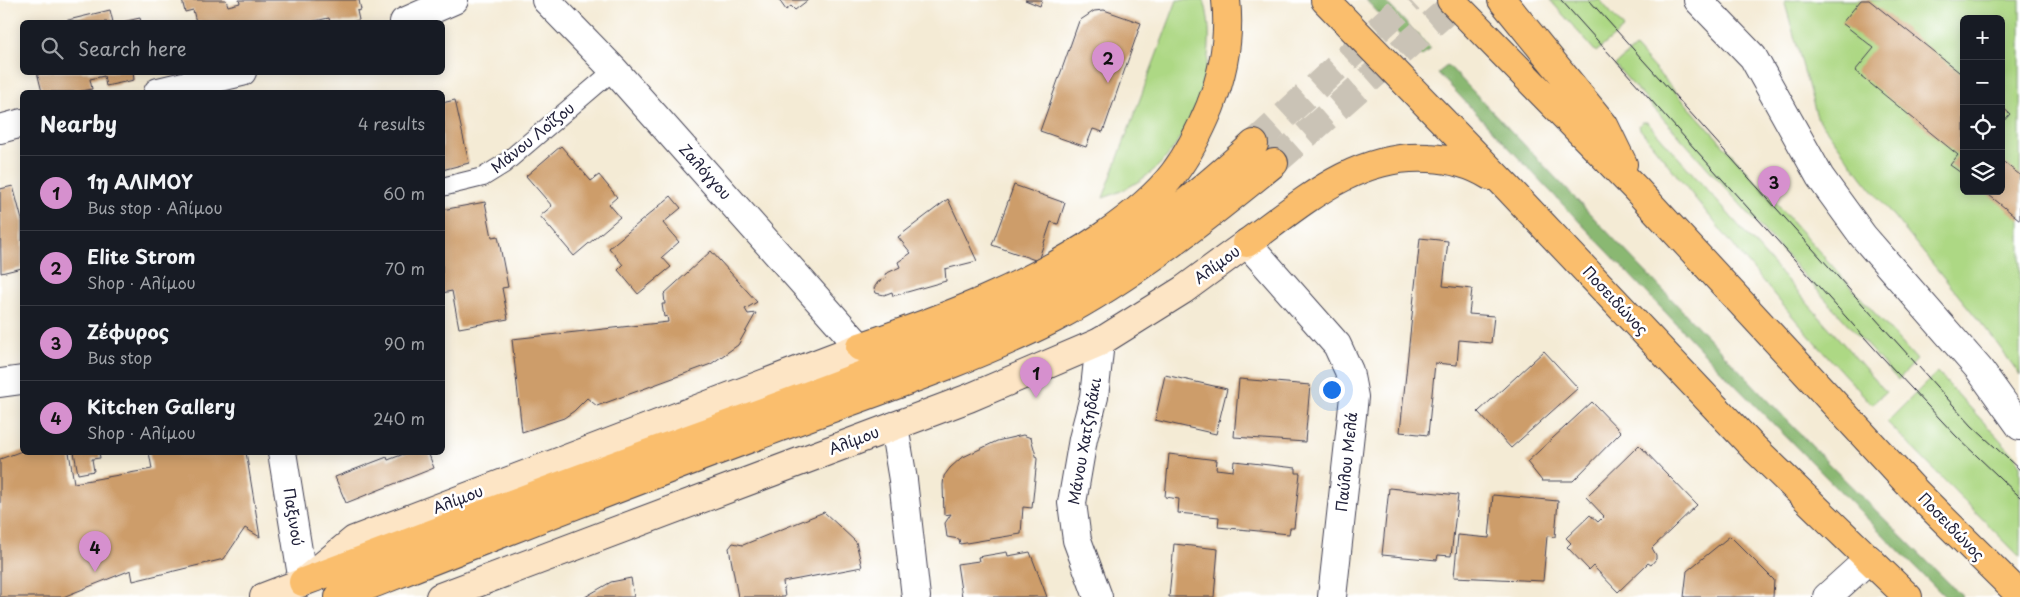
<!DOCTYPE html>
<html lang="en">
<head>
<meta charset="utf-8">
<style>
  body { margin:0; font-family:"Playpen Sans",sans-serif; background:#20242c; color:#f1f3f6 }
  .controls { position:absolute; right:15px; top:15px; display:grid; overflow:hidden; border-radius:8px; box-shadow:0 2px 12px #0003 }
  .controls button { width:45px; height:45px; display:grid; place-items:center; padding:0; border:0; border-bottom:1px solid #363941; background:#171b24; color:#f1f3f6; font:25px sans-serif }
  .you { position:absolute; left:1331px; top:389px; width:18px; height:18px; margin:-12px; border:4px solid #fff; border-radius:50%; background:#1a73e8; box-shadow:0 0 0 8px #1a73e833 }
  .badge { display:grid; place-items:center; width:32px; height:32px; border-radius:50%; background:#d690ce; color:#111; font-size:16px; font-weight:700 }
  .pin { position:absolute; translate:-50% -41px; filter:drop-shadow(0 1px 2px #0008) }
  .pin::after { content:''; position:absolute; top:26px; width:18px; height:15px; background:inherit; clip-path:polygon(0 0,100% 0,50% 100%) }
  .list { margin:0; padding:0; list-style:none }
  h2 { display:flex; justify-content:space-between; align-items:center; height:65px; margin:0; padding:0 20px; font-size:21px }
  h2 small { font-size:16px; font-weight:400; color:#9ea1a6 }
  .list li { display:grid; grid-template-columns:32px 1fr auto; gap:15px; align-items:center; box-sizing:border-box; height:75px; padding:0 20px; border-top:1px solid #363941 }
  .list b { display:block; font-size:19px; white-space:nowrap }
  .list p { margin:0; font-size:16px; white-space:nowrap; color:#9ea1a6 }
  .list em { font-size:16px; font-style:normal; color:#9ea1a6 }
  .icon { flex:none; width:28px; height:28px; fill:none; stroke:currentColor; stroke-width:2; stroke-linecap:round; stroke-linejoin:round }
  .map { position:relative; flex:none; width:2020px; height:597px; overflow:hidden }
  .search { position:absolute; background:#171b24; box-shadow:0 2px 12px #0003; left:20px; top:20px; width:425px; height:55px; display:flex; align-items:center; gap:12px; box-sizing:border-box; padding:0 18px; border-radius:8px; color:#9ea1a6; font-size:19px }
  .panel { position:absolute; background:#171b24; box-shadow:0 2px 12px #0003; left:20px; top:90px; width:425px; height:365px; border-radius:8px }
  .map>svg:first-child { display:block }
  .green { fill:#add884; stroke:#687d60; fill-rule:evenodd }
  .forest { fill:#8ab872; stroke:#566d56 }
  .building { fill:#cd9d6a }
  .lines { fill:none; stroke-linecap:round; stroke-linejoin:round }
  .highway-tunnel { stroke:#cac3b6; stroke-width:28; stroke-dasharray:28 14; stroke-linecap:butt }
  .lane-casing { stroke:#424052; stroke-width:20 }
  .street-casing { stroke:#424052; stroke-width:30 }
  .secondary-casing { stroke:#424052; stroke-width:30 }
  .highway-casing { stroke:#424052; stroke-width:30 }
  .lane { stroke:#fff; stroke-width:18 }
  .street { stroke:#fff; stroke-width:28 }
  .secondary { stroke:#fde5c5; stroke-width:28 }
  .highway { stroke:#fabe6d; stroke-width:28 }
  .tram { stroke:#22223b; stroke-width:1 }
  .labels { text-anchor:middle; stroke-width:5; stroke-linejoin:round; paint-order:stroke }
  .street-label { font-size:15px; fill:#22223b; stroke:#fff }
</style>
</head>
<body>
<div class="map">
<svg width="2020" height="597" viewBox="0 0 2020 597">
  <rect width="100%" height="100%" fill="#fff"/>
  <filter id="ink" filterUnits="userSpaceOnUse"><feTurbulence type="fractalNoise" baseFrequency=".02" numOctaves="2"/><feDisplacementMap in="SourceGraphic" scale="10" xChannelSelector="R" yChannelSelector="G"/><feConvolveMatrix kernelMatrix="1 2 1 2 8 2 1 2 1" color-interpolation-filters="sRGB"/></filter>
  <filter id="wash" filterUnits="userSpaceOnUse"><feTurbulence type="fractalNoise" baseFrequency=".0096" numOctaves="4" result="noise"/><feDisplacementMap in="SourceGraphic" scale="20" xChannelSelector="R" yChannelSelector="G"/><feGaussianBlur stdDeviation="1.12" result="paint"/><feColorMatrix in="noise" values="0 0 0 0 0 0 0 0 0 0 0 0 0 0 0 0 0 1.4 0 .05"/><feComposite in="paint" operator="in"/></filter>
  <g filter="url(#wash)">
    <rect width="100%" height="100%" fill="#f4ebd5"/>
    <path class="green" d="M1177 0H1204C1219 48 1200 114 1170 153 1153 175 1128 190 1103 198Z
      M1550 0H1600L1624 28 1596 52Z
      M1784 0H2020V375L1990 334 1863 179 1817 117ZM1964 19H2001V191H1964Z
      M1635 47 1917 360 1898 380 1615 65Z
      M1643 122H1647L1886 392 1872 404C1789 318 1715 223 1640 129L1639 125Z
      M1937 372 2015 456 2020 465V557L1887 422Z"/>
    <path class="forest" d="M1366 0H1384L1431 49 1421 57Z
      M1448 65 1828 463 1963 597H1945L1724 374 1438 73Z"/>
    <g id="blocks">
      <path class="building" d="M182 0H226L228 6 240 3 239 0H359L361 10 357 11 359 20 351 22H330L329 18 310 22H196L193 10 185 12Z
        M779 0H808L795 10 791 6 786 10Z
        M1025 0H1042L1040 6Z
        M1861 0H1869L1964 76V175L1950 165 1958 155 1855 71 1874 48 1842 23Z
        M110 10 113 22H60Z
        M1104 10 1141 23 1103 132 1093 129 1086 147 1040 131 1079 21 1094 11Z
        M140 18 141 22H122Z
        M37 72H133L134 80 106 86 104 76 90 79 92 89 77 92H42Z
        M455 100 469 163 442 170V103Z
        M2001 106 2010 114 2001 124Z
        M561 146 591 181 599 175 617 197 609 204 620 217 574 256 540 216 552 206 526 176Z
        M2001 160 2020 175V220L1984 191H2001Z
        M1014 185 1065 203 1058 224 1051 222 1038 261 992 245Z
        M13 186 22 220V268L1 273 0 189Z
        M671 196 681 208 663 223 679 242 662 257 671 267 638 294 618 270 623 265 609 248Z
        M948 199 977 261 945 269 946 281 893 296 892 292 884 295 876 293 874 288 878 282 886 278 885 274 900 267 898 262 911 253 898 237Z
        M485 202 492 237 498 236 508 287 502 288 508 319 459 328 452 291 442 293V210Z
        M1420 238 1448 241 1443 286 1472 289 1469 314 1494 316 1491 343 1459 340 1457 365 1435 363 1428 435 1400 432Z
        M711 251 757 302 745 309 748 314 756 313 738 345 711 364 597 406 587 398 574 411 564 418 522 432 512 339 668 322 667 316 664 317 662 304H665L664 294Z
        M1544 351 1578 388 1511 448 1478 412Z
        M1165 375 1227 389 1216 434 1155 420Z
        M1239 379 1310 385 1305 442 1234 437Z
        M1592 402 1621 432 1573 481H1542L1527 462Z
        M1023 435 1031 438 1037 459 1032 508 1023 507 1021 534 960 544 959 539 947 537 945 523 951 514 944 515 943 485 944 476 950 468 961 458 997 441Z
        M1639 445 1697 505 1652 548 1656 555V559L1651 565 1648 563 1618 592 1593 566 1589 570 1567 547 1571 543 1566 538 1590 515 1598 522 1604 516 1586 497Z
        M22 451 69 452 74 483 152 469 149 452H246L260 537 245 528 224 559 133 581 131 570 63 597H0V459Z
        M74 452H99L100 458 92 459 94 471 78 474Z
        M409 452H428L434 468 346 503 335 477 387 457 388 460Z
        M1169 454 1217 460 1216 469 1233 471 1234 461 1296 468V473H1300L1294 528H1290L1289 534 1218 527 1219 517 1178 513 1179 499 1165 497Z
        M1389 488 1458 495 1451 556 1438 555 1437 560 1382 555Z
        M1493 495 1558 501 1555 537 1547 536 1543 581 1454 577 1458 535 1489 538Z
        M824 512 856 542 862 567 783 582 785 597H738L729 548 733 543 743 545Z
        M1730 536 1774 580 1773 597H1684L1687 571Z
        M1174 544 1218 549 1214 597H1169Z
        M1007 552 1008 556 1030 552 1047 597H962L957 564 979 561 978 557Z
        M631 578 634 597H585L611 582Z"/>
    </g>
  </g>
  <g filter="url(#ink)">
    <use href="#blocks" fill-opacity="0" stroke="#424052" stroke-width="1"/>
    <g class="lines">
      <path class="highway-tunnel" d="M1254 144 1410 0
        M1274 163 1459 0"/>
      <defs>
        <path id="lane" d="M442 187 483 177 504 164 614 70"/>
        <path id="street" d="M546 0 614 70 860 347
          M1698 0 1753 57 1820 177 1863 236 1979 369 2020 426
          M404 22 454 0
          M158 92 242 72
          M0 129 22 123
          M1247 243 1337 345 1349 371 1354 397 1332 597
          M0 383 22 380
          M894 426 903 480 916 597
          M282 452 303 582
          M1098 597 1077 540 1072 503 1083 439 1094 397 1100 342
          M1827 597 1869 559"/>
        <path id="secondary" d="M264 597 303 582 354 540 860 347
          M440 597 969 398 1100 342 1183 290 1247 243"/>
        <path id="highway" d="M1325 0 1508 188 1753 447 1908 597
          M1451 0 1635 188 1917 493 2020 595
          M1502 0 1604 125 1623 164
          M1247 243C1302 203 1356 153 1429 158 1451 159 1471 164 1490 176
          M860 347C945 318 1028 287 1103 236 1129 218 1155 198 1174 173 1189 153 1200 131 1210 107 1223 74 1230 36 1226 0
          M303 582C424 537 544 491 666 447 746 418 825 390 904 359 955 339 1006 319 1055 293 1127 253 1193 199 1254 144
          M339 597C482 541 624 485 767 432 860 397 964 364 1053 319 1133 277 1204 220 1274 163"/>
      </defs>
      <use href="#lane" class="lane-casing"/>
      <use href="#street" class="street-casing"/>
      <use href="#secondary" class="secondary-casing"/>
      <use href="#highway" class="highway-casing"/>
      <use href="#lane" class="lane"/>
      <use href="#street" class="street"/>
      <use href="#secondary" class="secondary"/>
      <use href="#highway" class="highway"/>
      <path class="tram" d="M1561 0 1882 357 1956 436 2020 497
        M1589 0 1972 426 2020 470"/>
    </g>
  </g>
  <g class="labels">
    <g class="street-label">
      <text transform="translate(533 138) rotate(-39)" y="5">Μάνου Λοΐζου</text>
      <text transform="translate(705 172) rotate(48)" y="5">Ζαλόγγου</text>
      <text transform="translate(1217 265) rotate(-36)" y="5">Αλίμου</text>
      <text transform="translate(1615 301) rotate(47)" y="5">Ποσειδώνος</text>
      <text transform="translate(854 441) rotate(-21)" y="5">Αλίμου</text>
      <text transform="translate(1085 441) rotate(-80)" y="5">Μάνου Χατζηδάκι</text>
      <text transform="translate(1347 462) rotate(-84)" y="5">Παύλου Μελά</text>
      <text transform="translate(458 500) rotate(-21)" y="5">Αλίμου</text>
      <text transform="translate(293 517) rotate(81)" y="5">Παξινού</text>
      <text transform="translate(1951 527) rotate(46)" y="5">Ποσειδώνος</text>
    </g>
  </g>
</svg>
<div class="controls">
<button>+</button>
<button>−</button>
<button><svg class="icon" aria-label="locate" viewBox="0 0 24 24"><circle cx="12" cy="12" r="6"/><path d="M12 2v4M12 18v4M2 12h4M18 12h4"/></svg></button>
<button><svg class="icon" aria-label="layers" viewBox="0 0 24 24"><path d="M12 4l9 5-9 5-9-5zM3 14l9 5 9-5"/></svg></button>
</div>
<div class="you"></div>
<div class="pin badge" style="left:1036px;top:398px">1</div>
<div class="pin badge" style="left:1108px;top:83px">2</div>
<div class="pin badge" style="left:1774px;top:207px">3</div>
<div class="pin badge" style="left:95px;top:572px">4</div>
<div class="search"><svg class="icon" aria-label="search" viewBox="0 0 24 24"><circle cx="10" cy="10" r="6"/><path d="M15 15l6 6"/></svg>Search here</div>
<section class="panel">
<h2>Nearby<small>4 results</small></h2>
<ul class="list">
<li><span class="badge">1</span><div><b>1η ΑΛΙΜΟΥ</b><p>Bus stop · Αλίμου</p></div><em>60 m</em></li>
<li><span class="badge">2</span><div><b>Elite Strom</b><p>Shop · Αλίμου</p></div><em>70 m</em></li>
<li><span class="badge">3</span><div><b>Ζέφυρος</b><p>Bus stop</p></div><em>90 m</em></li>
<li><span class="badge">4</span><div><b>Kitchen Gallery</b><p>Shop · Αλίμου</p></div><em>240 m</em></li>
</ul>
</section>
</div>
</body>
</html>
